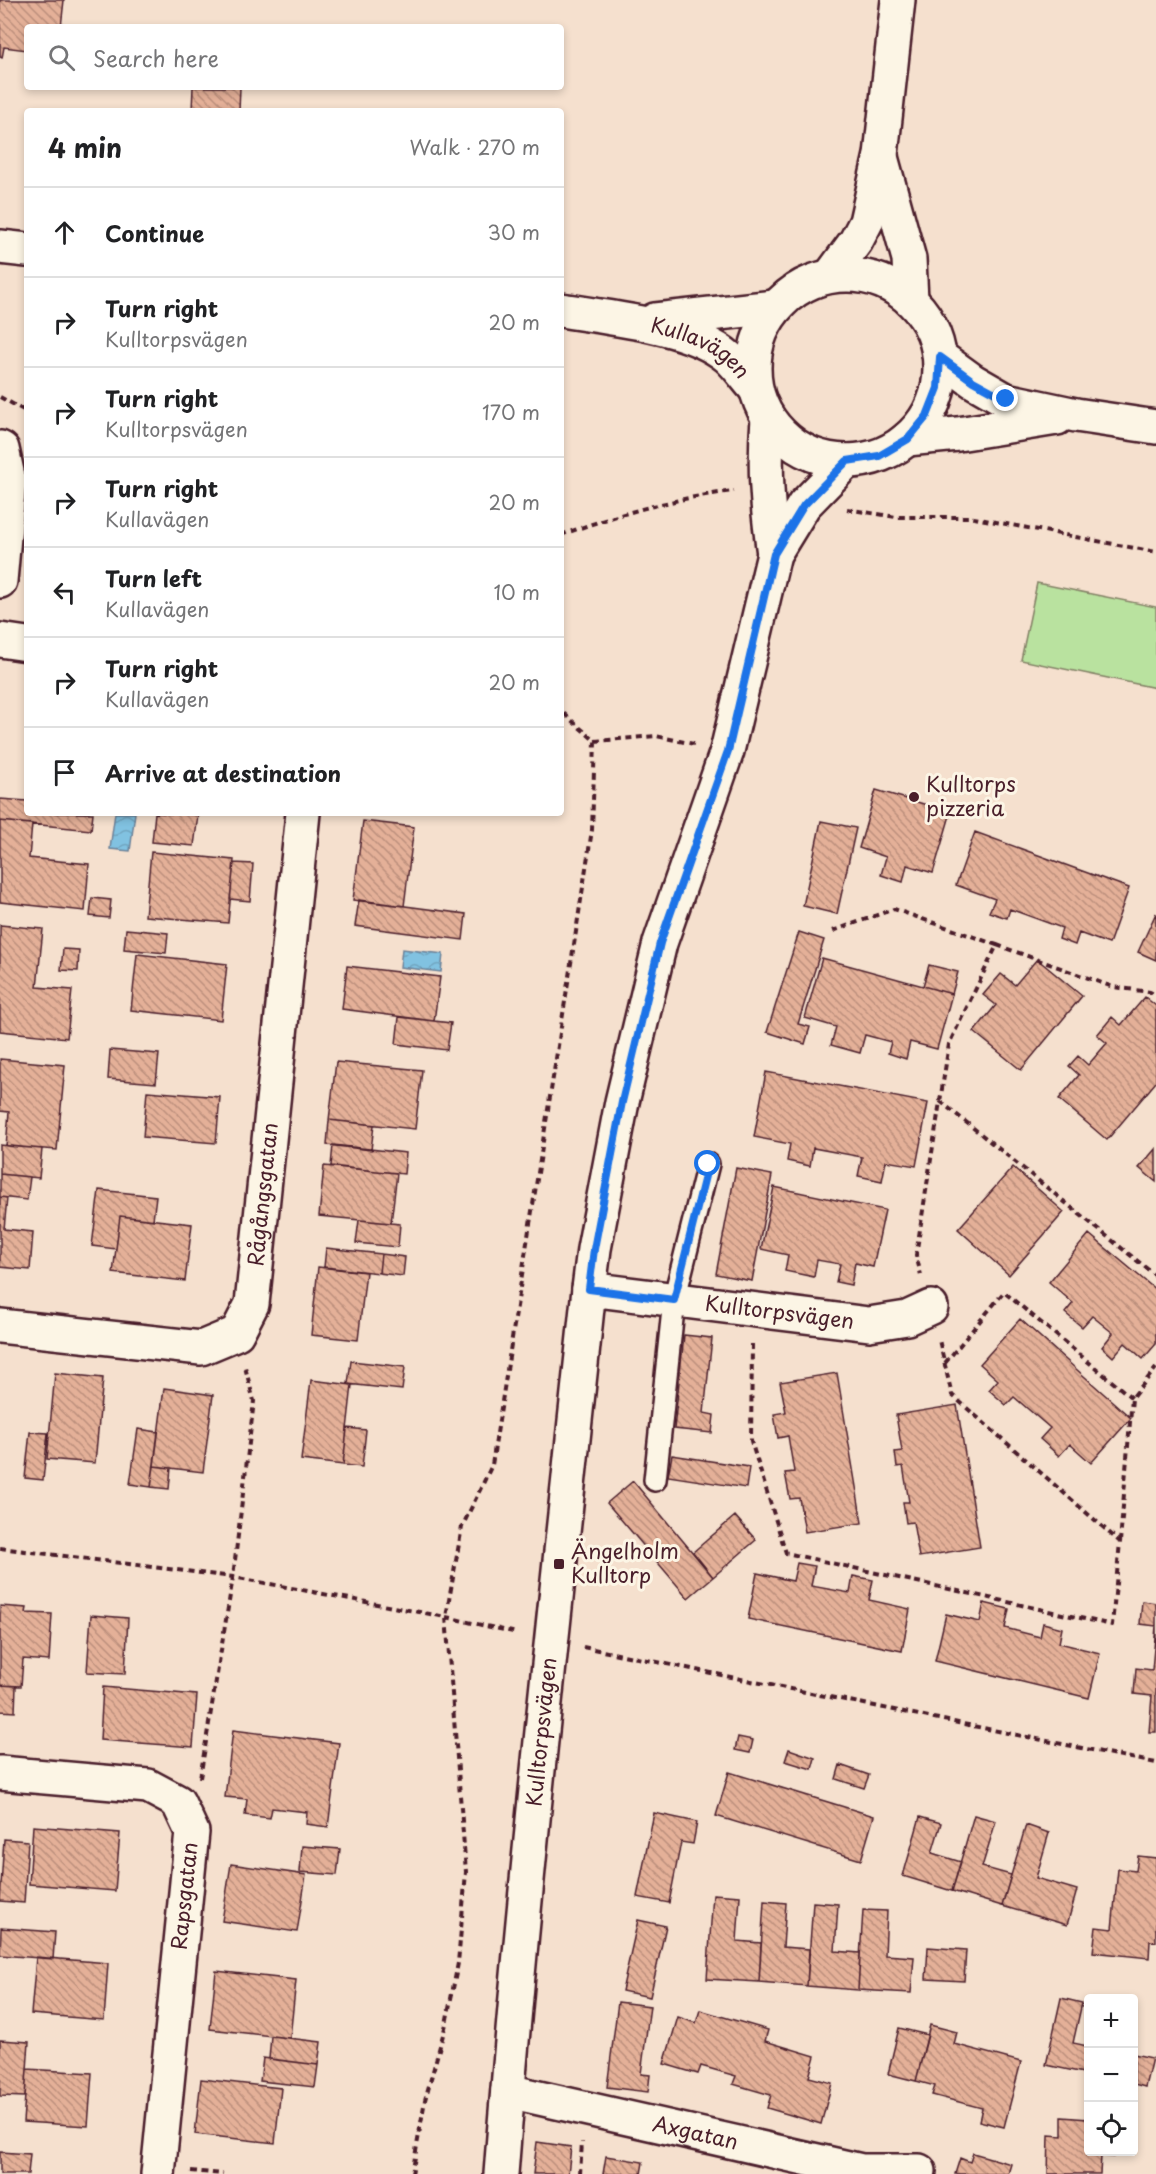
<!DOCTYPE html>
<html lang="en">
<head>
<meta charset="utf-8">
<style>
  body { margin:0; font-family:"Playpen Sans",sans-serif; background:#f6f6f6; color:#202124 }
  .controls { position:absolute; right:18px; bottom:18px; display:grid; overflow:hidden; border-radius:6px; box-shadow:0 3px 9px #0003 }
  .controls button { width:54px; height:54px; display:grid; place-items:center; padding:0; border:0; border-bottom:2px solid #e0e0e0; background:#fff; color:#202124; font:30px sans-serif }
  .stop { position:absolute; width:18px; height:18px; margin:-14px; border:4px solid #1a73e8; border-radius:50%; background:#fff }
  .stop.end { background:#1a73e8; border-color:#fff; box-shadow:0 2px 6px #0008 }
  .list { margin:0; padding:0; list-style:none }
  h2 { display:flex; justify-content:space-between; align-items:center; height:78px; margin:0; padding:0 24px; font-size:26px }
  h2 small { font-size:20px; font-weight:400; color:#757577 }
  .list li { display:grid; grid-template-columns:39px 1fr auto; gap:18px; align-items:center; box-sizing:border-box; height:90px; padding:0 24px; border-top:2px solid #e0e0e0 }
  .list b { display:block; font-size:22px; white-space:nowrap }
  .list p { margin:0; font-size:20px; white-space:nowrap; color:#757577 }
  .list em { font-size:20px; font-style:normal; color:#757577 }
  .icon { flex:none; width:33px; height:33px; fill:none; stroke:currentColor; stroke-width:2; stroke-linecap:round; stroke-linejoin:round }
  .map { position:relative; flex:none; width:1156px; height:2174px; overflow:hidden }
  .search { position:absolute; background:#fff; box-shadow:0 3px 9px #0003; left:24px; top:24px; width:540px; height:66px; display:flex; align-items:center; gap:15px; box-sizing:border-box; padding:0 21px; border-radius:6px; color:#757577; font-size:22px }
  .panel { position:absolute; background:#fff; box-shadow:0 3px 9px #0003; left:24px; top:108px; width:540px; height:708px; border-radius:6px }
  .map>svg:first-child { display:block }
  .pitch { fill:#b9e29f; stroke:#828065; stroke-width:1.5 }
  .water { fill:url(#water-waves); stroke:#6b8198; stroke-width:1.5 }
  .building { fill:url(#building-back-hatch); stroke:#4a1f2b; stroke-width:1.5 }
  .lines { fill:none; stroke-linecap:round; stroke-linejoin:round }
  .service-casing { stroke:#4a1f2b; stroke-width:26 }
  .minor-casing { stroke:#4a1f2b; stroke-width:38 }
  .tertiary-casing { stroke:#4a1f2b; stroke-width:38 }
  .path { stroke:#4a1f2b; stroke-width:4; stroke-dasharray:6 4.5; stroke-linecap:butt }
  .service { stroke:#fcf5e5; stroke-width:21 }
  .minor { stroke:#fcf5e5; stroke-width:33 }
  .tertiary { stroke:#fcf5e5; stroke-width:33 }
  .route { stroke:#1a73e8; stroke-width:8 }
  .poi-dot { fill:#4a1f2b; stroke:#fcf5e5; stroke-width:2 }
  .labels { text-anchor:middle; stroke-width:6; stroke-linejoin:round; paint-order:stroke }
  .street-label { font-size:21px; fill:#4a1f2b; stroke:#fcf5e5 }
  .poi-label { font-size:21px; fill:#4a1f2b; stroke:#fcf5e5; text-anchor:start }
</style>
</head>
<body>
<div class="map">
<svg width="1156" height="2174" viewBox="0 0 1156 2174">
  <defs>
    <pattern id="water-waves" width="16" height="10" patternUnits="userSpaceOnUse" patternTransform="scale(1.5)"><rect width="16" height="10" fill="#81c2e1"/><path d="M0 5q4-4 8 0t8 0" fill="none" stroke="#71a6c1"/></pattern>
    <pattern id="building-back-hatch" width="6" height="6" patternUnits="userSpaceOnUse" patternTransform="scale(1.5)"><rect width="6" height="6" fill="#e4b098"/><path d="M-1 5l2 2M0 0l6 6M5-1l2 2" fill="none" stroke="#bb8f7c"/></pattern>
  </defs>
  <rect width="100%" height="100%" fill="#f5e0ce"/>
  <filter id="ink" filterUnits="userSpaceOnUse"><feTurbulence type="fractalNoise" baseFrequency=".0167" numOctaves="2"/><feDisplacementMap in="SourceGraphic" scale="12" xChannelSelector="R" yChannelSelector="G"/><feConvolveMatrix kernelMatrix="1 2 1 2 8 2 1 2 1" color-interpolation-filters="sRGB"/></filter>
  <g filter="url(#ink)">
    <path class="pitch" d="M1037 583 1156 607V688L1021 660Z"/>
    <path class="water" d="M115 813H135L130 851 110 849Z
      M402 949 443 954 441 972 400 967Z"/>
    <path class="building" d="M0 0H64L61 27H27V50L4 47 2 58 0 57Z
      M193 87H240L239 111H192Z
      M876 790 951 812 933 873 907 865 903 882 881 875 886 857 859 848Z
      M0 799 27 801V813H93L91 830 0 821Z
      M155 813 198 815 194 846 152 842Z
      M0 821 32 824 29 858 89 864 85 911 0 902Z
      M363 821 414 827 404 906 353 900Z
      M821 821 856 828 837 914 803 906Z
      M975 832 1129 888 1109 944 1079 933 1075 945 1059 939 1062 928 1010 909 1007 918 989 912 995 899 956 885Z
      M151 852 234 860 228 923 145 916Z
      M234 863 253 864 250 901 230 899Z
      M92 898 111 900 109 918 90 916Z
      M359 900 466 914 463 940 355 926Z
      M1156 913V960L1138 952Z
      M0 925 43 929 37 987 72 990 67 1038 0 1031Z
      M126 929 168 933 166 953 124 949Z
      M799 932 824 940 798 1024 810 1027 805 1044 767 1032Z
      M63 949 79 950 78 971 61 970Z
      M137 954 227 964 221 1020 131 1010Z
      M822 958 952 994 937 1049 910 1042 906 1059 888 1053 891 1042 865 1035 860 1053 831 1045 836 1027 805 1018Z
      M1037 959 1082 996 1021 1070 974 1032 996 1005 983 995 1001 974 1015 985Z
      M929 965 958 972 952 994 923 986Z
      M347 966 440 977 434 1021 342 1009Z
      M1145 997 1156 1006V1082L1107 1140 1059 1099 1079 1075 1069 1066 1078 1056 1088 1065 1107 1043 1097 1035 1112 1017 1121 1025Z
      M399 1017 451 1023 447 1050 396 1044Z
      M110 1050 159 1054 156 1083 108 1079Z
      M0 1059 65 1065 57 1150 6 1146 9 1112 0 1111Z
      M336 1062 422 1070 415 1129 329 1120Z
      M766 1072 928 1103 916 1166 886 1161 882 1181 858 1176 862 1157 813 1148 810 1166 787 1161 790 1144 754 1137Z
      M147 1091 220 1097 216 1143 143 1137Z
      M329 1120 374 1125 371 1150 327 1145Z
      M0 1145 42 1149 39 1178 0 1174Z
      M333 1145 406 1153 404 1174 331 1166Z
      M1156 1148V1182L1139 1168Z
      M324 1166 397 1173 391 1223 319 1216Z
      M1013 1167 1064 1212 1009 1275 958 1229Z
      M736 1168 772 1175 752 1281 716 1274Z
      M0 1174 30 1177 27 1200 0 1197Z
      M774 1187 885 1210 873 1267 855 1263 851 1285 836 1282 840 1264 817 1260 814 1277 785 1271 788 1255 761 1249Z
      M99 1190 156 1196 153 1220 120 1216 116 1249 92 1246Z
      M0 1197 7 1198 4 1229 33 1232 30 1270 0 1267Z
      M120 1216 192 1224 185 1281 113 1273Z
      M359 1220 400 1224 398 1247 356 1243Z
      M1089 1234 1156 1290V1344L1143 1359 1125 1343 1113 1357 1102 1347 1113 1333 1092 1316 1082 1327 1065 1313 1073 1303 1049 1282Z
      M326 1248 381 1254 379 1273 324 1267Z
      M381 1254 405 1257 403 1276 379 1273Z
      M318 1267 366 1272 358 1340 311 1335Z
      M1020 1319 1131 1418 1091 1463 1070 1444 1059 1456 1040 1439 1050 1428 1014 1397 1006 1405 989 1390 998 1380 980 1364Z
      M684 1335 712 1338 704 1413 714 1415 712 1433 674 1429Z
      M351 1361 405 1367 402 1390 348 1384Z
      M55 1373 103 1378 95 1463 47 1459Z
      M837 1373 862 1523 805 1532 799 1498 790 1499 785 1473 794 1472 788 1436 778 1438 774 1414 786 1412 780 1382Z
      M311 1380 352 1385 343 1465 301 1460Z
      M164 1388 213 1395 203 1472 154 1466Z
      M957 1405 980 1547 919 1557 913 1522 906 1523 903 1502H909L903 1466 897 1467 895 1452 902 1451 896 1415Z
      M347 1428 366 1430 362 1467 343 1465Z
      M138 1429 158 1432 151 1487 130 1484Z
      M30 1432 48 1433 43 1480 25 1478Z
      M672 1455 749 1467 746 1488 668 1476Z
      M154 1466 171 1468 169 1489 151 1487Z
      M633 1481 713 1577 688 1598 607 1503Z
      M735 1516 756 1540 713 1577 693 1552Z
      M797 1563 815 1566 811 1586 850 1593 853 1576 873 1580 869 1600 910 1609 902 1651 748 1619 757 1573 793 1581Z
      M1142 1601 1156 1603V1626L1140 1624Z
      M984 1603 1009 1609 1005 1628 1040 1637 1043 1623 1062 1628 1059 1643 1100 1653 1089 1698 935 1661 946 1614 980 1622Z
      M0 1606 27 1608 26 1613 52 1614 49 1661 23 1659 21 1686 0 1685Z
      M91 1615 128 1618 125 1674 87 1672Z
      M1156 1626V1732H1149L1152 1696 1134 1694 1136 1668 1152 1670Z
      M0 1685 16 1686 15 1712 0 1711Z
      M103 1687 197 1695 193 1747 100 1740Z
      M233 1730 339 1743 328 1827 306 1824 307 1812 272 1808 270 1818 245 1815 247 1799 225 1797Z
      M738 1737 753 1740 750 1753 735 1750Z
      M789 1749 815 1758 812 1769 785 1761Z
      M840 1765 869 1775 864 1788 836 1779Z
      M729 1772 874 1816 861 1860 716 1816Z
      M654 1813 697 1822 693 1844 681 1842 669 1903 637 1897Z
      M974 1815 996 1821 982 1867 1011 1875 1002 1906 952 1891Z
      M920 1817 941 1823 932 1853 961 1862 952 1891 903 1876Z
      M1026 1825 1049 1833 1036 1878 1077 1890 1067 1925 1002 1906Z
      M33 1826 120 1833 115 1891 29 1884Z
      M4 1839 28 1841 24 1903 0 1901Z
      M302 1846 340 1849 337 1875 300 1872Z
      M1138 1856 1156 1858V1942L1150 1941 1149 1958 1093 1952 1096 1927 1112 1929 1118 1869 1136 1871Z
      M231 1864 306 1875 297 1932 222 1921Z
      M713 1894 740 1896 737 1941 761 1943 759 1982 707 1979Z
      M764 1901 786 1903 783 1947 809 1949 807 1986 759 1982Z
      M813 1902 838 1904 835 1951 860 1953 858 1990 807 1986Z
      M863 1910 887 1911 885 1955 914 1957 911 1993 858 1990Z
      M638 1920 666 1926 650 1997 622 1991Z
      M1 1928 55 1932 53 1959 0 1955Z
      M928 1947 966 1950 964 1981 926 1979Z
      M36 1957 108 1963 104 2020 31 2014Z
      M216 1971 296 1980 290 2038 210 2029Z
      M1061 1998 1082 2003 1073 2043 1088 2046V2074L1046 2065Z
      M618 2002 650 2006 641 2074 650 2075 648 2092 607 2087Z
      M700 2010 768 2030 765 2041 815 2056 809 2077 832 2083 821 2124 767 2108 771 2095 733 2084 736 2076 701 2066 698 2074 664 2064 678 2017 696 2023Z
      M930 2025 957 2032 954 2044 1021 2062 1004 2127 979 2121 982 2108 932 2095 935 2086 916 2081Z
      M899 2028 928 2035 916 2081 888 2074Z
      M271 2036 321 2042 318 2065 269 2059Z
      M0 2040 29 2042 25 2097 0 2096Z
      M1134 2054 1152 2058 1145 2087 1134 2084Z
      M263 2058 318 2065 315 2087 260 2081Z
      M27 2069 92 2073 88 2126 23 2122Z
      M201 2079 281 2088 275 2143 195 2134Z
      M1062 2117 1088 2119V2152H1114V2157L1101 2156 1100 2174H1048L1049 2135 1062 2136Z
      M537 2142 571 2147 568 2174H533Z
      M0 2152 30 2154 28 2174H0Z
      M973 2153 1011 2164 1008 2174H955L960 2158 970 2162Z
      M606 2156 643 2162 641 2174H603Z"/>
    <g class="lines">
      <defs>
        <path id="service" d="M655 1480 674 1300 708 1164"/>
        <g id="minor">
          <path d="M768 418C764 468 767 505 774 554"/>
          <path d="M0 448 2 449 9 481 0 581"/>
          <path d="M0 640 27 644"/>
          <path id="s1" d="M589 1289 869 1324 907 1318 931 1307"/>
          <path id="s2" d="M0 1326 201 1348 237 1333 252 1304 303 813"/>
          <path d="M0 1773 148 1786 178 1802 192 1832 158 2174"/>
          <path id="s3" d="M508 2091 862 2171H919"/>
          <path id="s4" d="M501 2174C524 1878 558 1584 589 1289L594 1249 622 1102 660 943 727 751 774 554 804 505 847 461"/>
        </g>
        <g id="tertiary">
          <path d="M881 157 909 259 911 300"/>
          <path d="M0 247 27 250"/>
          <path d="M831 275 856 241 866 222 881 155 898 0"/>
          <circle cx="847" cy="368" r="93"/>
          <path id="s5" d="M561 310C609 318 691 325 728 357 738 366 746 378 755 388"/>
          <path d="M655 320 775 307"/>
          <path d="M940 357 973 381 1006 400 1076 415 1156 427"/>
          <path d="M907 439 958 434 1057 418"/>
        </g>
      </defs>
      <use href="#service" class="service-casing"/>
      <use href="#minor" class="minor-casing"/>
      <use href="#tertiary" class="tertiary-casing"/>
      <path class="path" d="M0 397 27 412
        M847 509 896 517H969L1156 552
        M561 535C617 514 675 498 734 491
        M595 741 656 736 694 744
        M833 931 894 909 997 945 949 1044 916 1255 921 1275
        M997 945 1113 987 1150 992 1156 995
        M940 1101 1156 1276
        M752 1344 751 1441 786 1553 1112 1625 1120 1542 952 1395 939 1340
        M945 1363 1004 1292 1132 1398
        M1120 1542 1132 1398 1156 1368
        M0 1548 233 1577 446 1617 517 1633
        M583 1647 1156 1763
        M200 1778 233 1577 254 1401 245 1367
        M191 2171 223 2174
        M412 2174 425 2100 446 2024 458 1963 466 1872 446 1617 462 1527 492 1465 592 830 595 741 561 711
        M580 2174 582 2142"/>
      <use href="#service" class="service"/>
      <use href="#minor" class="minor"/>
      <use href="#tertiary" class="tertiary"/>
    </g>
  </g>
  <g class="lines" filter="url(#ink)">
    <path class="route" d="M708 1164 674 1300 589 1289 594 1249 622 1102 660 943 728 751 774 554 804 505 847 461 879 456 908 439 927 416 938 388 940 357 973 381 1006 399"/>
  </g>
  <g class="poi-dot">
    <circle cx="914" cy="797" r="6"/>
    <rect x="553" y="1558" width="12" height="12" rx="3"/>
  </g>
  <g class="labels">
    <g class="street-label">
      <text dy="7" stroke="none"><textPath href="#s5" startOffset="146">Kullavägen</textPath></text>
      <text dy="7" stroke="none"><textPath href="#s2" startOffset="384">Rågångsgatan</textPath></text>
      <text dy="7" stroke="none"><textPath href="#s1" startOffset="192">Kulltorpsvägen</textPath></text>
      <text dy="7" stroke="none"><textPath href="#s4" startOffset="444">Kulltorpsvägen</textPath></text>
      <text transform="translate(185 1896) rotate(-84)" y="7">Rapsgatan</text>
      <text dy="7" stroke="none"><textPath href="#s3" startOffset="192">Axgatan</textPath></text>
    </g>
    <g class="poi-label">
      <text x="926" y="792">Kulltorps<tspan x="926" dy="24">pizzeria</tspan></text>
      <text x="571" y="1559">Ängelholm<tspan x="571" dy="24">Kulltorp</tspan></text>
    </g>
  </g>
</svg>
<div class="controls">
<button>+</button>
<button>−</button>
<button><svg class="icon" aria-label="locate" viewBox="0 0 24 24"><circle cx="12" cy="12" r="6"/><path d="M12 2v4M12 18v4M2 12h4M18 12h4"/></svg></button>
</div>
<div class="stop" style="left:708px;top:1164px"></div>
<div class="stop end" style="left:1006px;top:399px"></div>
<div class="search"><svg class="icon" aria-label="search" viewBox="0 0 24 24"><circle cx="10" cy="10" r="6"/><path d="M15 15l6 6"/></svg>Search here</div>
<section class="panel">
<h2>4 min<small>Walk · 270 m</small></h2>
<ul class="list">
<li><svg class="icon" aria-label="ahead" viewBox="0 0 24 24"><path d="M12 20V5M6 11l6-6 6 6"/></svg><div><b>Continue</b></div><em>30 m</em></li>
<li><svg class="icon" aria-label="right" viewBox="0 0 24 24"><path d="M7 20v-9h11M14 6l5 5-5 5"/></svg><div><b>Turn right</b><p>Kulltorpsvägen</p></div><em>20 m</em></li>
<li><svg class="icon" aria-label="right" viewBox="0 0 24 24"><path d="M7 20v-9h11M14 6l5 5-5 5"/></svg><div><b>Turn right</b><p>Kulltorpsvägen</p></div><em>170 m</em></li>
<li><svg class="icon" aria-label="right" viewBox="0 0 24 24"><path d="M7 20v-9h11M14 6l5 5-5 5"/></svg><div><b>Turn right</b><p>Kullavägen</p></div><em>20 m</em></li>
<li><svg class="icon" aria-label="left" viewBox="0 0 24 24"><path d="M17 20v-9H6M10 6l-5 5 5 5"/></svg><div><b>Turn left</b><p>Kullavägen</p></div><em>10 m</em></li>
<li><svg class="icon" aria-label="right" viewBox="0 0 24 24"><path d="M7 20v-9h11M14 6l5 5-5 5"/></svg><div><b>Turn right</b><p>Kullavägen</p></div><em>20 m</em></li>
<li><svg class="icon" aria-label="arrive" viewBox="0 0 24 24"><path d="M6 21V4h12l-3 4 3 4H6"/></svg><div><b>Arrive at destination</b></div></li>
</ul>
</section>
</div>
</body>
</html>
